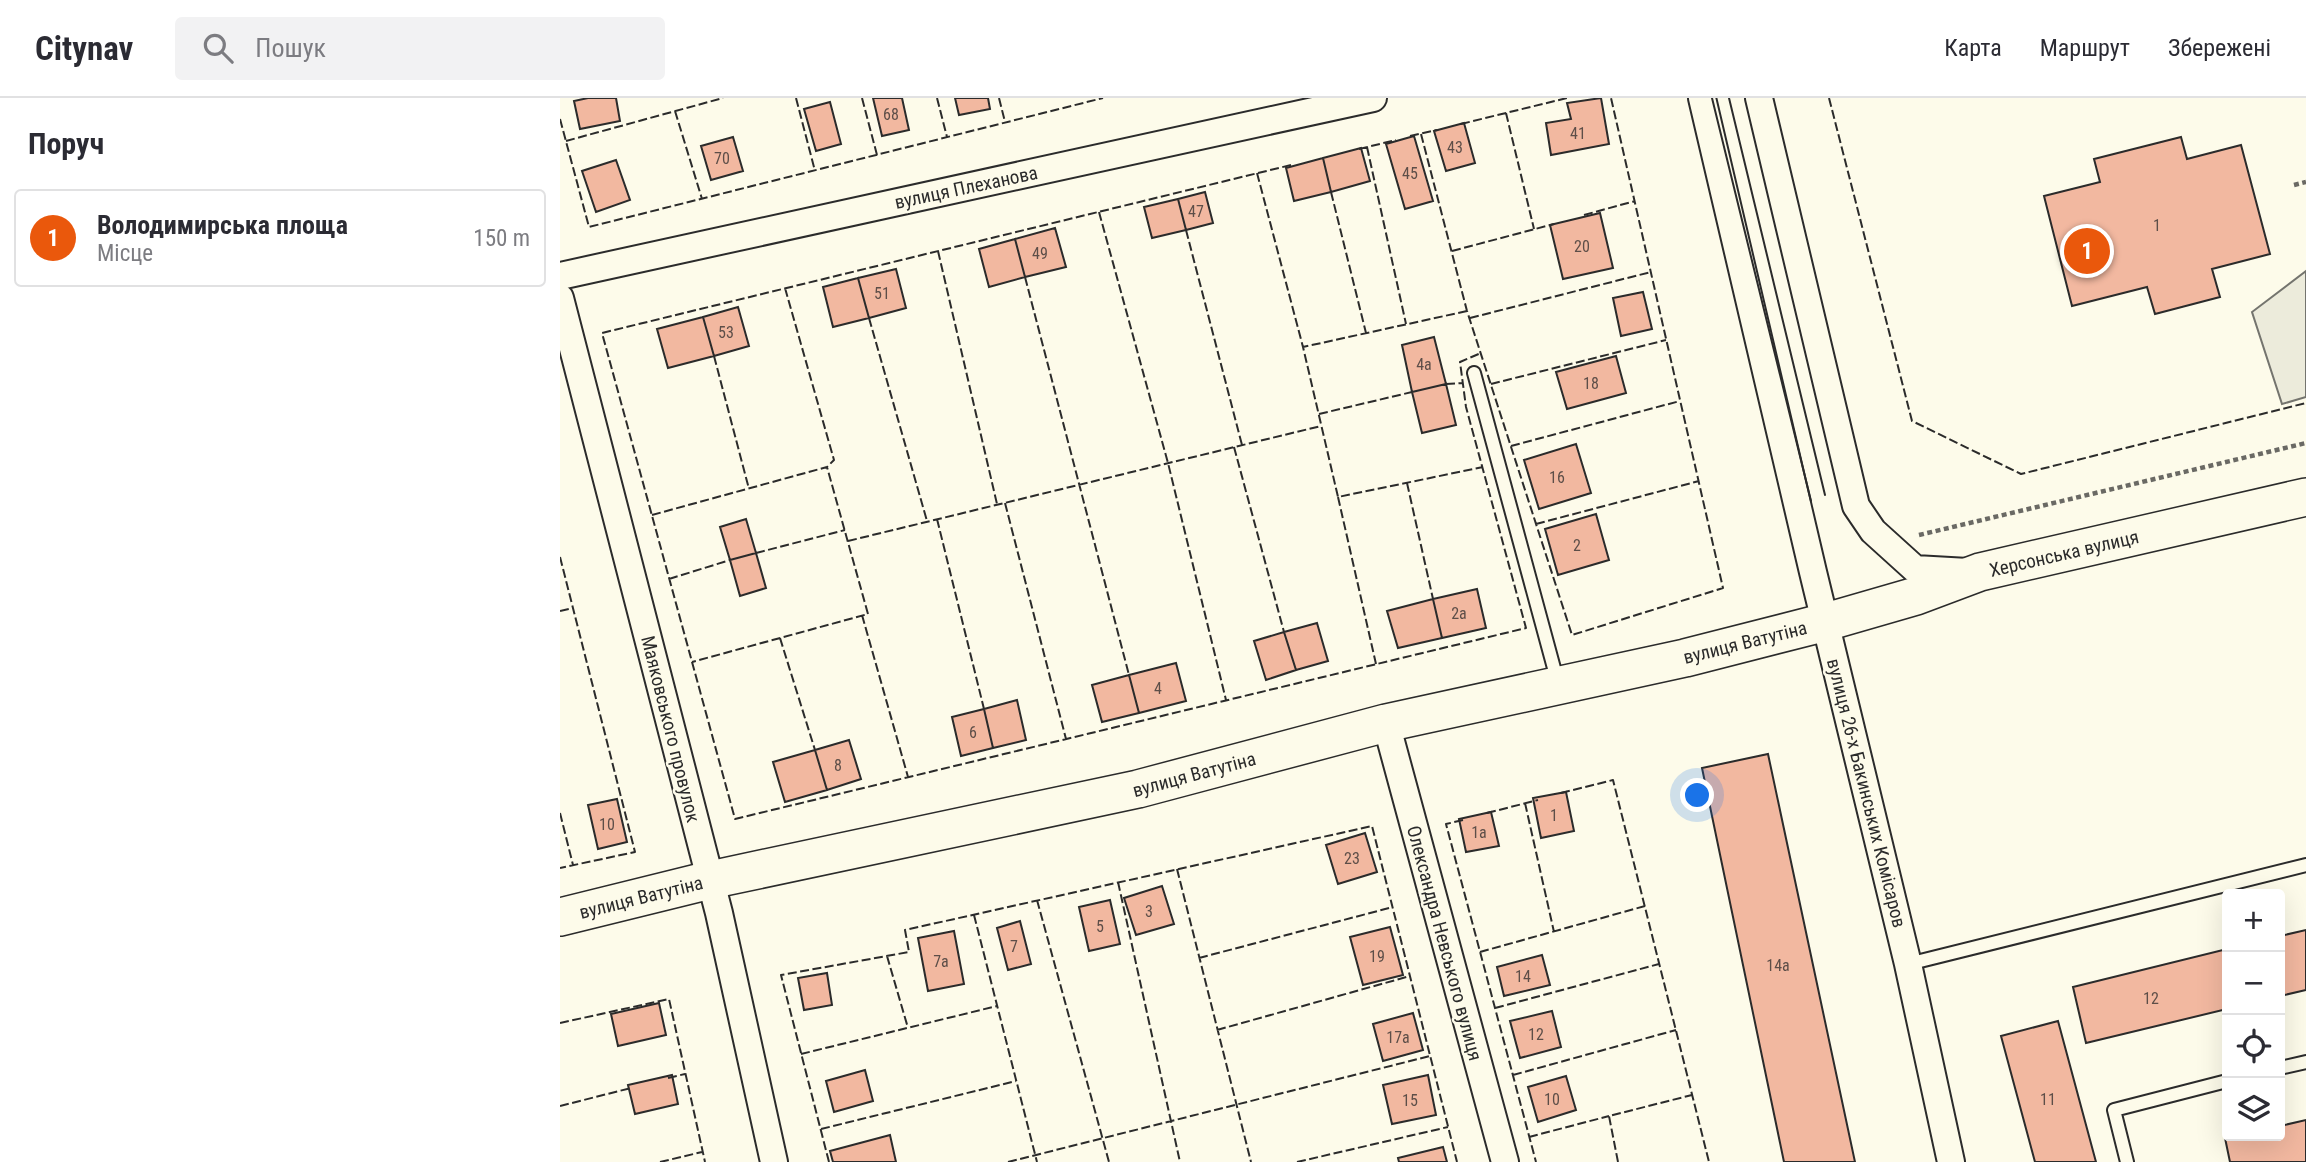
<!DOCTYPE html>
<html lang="uk">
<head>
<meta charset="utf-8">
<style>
  body { margin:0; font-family:"Roboto Condensed",sans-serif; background:#f2f2f3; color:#2b2b33 }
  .controls { position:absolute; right:21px; bottom:21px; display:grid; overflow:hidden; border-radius:7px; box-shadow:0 7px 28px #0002 }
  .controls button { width:63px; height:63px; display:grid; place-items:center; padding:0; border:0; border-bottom:2px solid #e1e1e2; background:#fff; color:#2b2b33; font:35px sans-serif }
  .you { position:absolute; left:1138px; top:698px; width:24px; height:24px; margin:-18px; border:5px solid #fff; border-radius:50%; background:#1a73e8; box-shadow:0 0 0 10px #1a73e833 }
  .badge { display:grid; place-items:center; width:46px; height:46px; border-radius:50%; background:#ea580c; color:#fff; font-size:23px; font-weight:700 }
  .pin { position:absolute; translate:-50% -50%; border:4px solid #fff; box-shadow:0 2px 7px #0006 }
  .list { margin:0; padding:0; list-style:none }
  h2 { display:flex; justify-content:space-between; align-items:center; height:91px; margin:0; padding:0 28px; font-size:30px }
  h2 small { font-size:23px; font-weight:400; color:#7c7c81 }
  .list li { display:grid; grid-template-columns:46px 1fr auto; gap:21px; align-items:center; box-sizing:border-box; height:98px; margin:0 14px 14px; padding:0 14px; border:2px solid #e1e1e2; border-radius:7px }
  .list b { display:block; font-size:26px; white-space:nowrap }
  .list p { margin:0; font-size:23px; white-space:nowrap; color:#7c7c81 }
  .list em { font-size:23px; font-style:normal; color:#7c7c81 }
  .icon { flex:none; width:38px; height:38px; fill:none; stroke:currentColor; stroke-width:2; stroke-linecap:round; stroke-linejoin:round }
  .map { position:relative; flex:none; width:1746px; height:1064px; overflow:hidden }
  header { display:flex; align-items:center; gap:42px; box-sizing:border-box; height:98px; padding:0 35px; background:#fff; border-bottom:2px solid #e1e1e2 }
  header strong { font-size:33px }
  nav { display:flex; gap:38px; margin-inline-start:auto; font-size:24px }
  .search { width:490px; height:63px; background:#f2f2f3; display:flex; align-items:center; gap:18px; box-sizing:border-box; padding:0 24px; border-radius:7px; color:#7c7c81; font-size:26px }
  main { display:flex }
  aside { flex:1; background:#fff }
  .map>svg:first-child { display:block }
  .green { fill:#ecebdb; stroke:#74746e; stroke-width:2 }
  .building { fill:#f2b8a0; stroke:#2b2b2b; stroke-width:2 }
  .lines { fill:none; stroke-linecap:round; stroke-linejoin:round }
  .lane-casing { stroke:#2b2b2b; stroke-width:16 }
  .street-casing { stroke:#2b2b2b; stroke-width:30 }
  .secondary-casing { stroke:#2b2b2b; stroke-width:40 }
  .path { stroke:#6a6964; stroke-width:4.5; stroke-dasharray:5 3.5; stroke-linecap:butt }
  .lane { stroke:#fdfbea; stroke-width:12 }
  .street { stroke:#fdfbea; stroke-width:26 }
  .secondary { stroke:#fdfbea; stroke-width:37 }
  .tram { stroke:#2b2b2b; stroke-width:2 }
  .fence { stroke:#2b2b2b; stroke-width:2; stroke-dasharray:9 3.5; stroke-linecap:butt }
  .labels { text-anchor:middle; stroke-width:5; stroke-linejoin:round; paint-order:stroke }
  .number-label { font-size:16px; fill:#5d4e48 }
  .street-label { font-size:19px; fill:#2b2b2b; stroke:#fdfbea }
</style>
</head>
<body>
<header>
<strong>Citynav</strong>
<div class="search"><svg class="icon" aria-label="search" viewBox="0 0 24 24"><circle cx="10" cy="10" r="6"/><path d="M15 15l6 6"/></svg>Пошук</div>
<nav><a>Карта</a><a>Маршрут</a><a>Збережені</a></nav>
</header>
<main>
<aside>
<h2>Поруч<small></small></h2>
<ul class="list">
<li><span class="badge">1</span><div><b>Володимирська площа</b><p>Місце</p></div><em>150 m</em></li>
</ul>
</aside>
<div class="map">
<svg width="1746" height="1064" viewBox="0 0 1746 1064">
  <rect width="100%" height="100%" fill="#fdfbea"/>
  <path class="green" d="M1746 173V299L1722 306 1692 214Z"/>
  <path class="building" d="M28 0H56L60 23 20 31 14 3Z
    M313 0H342L349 32 322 38Z
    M395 0H428L430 11 399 17Z
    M1041 0 1049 46 991 57 986 25 1011 21 1007 5Z
    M270 4 281 46 256 53 244 11Z
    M904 25 915 65 886 73 874 33Z
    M854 38 873 103 845 111 826 46Z
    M173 39 183 73 151 82 141 48Z
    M1621 39 1627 61 1681 47 1710 156 1652 171 1660 199 1595 216 1587 189 1512 208 1484 98 1540 84 1534 61Z
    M801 50 810 83 771 94 763 60Z
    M763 60 771 94 734 103 726 70Z
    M56 62 70 102 36 114 22 73Z
    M645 94 653 125 626 132 618 101Z
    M618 101 626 132 592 140 584 109Z
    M1040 115 1053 170 1003 181 990 127Z
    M495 130 506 169 465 179 455 141Z
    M455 141 465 179 429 189 419 151Z
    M336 171 346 210 309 220 298 180Z
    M298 180 309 220 273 229 263 189Z
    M1083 194 1092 231 1061 238 1053 200Z
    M178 209 189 248 154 258 143 219Z
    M143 219 154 258 108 270 97 231Z
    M874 239 886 286 852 294 842 247Z
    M1056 258 1066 295 1007 311 996 274Z
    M886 286 896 327 862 335 852 294Z
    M1016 346 1031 395 979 411 964 362Z
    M1036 416 1049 462 998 477 985 431Z
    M186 421 196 455 170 462 160 429Z
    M196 455 206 490 180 498 170 462Z
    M917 491 926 530 882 540 873 501Z
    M873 501 882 540 838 550 827 513Z
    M757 525 768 563 736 572 724 534Z
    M724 534 736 572 706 582 694 543Z
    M616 565 626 603 579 615 569 577Z
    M569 577 579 615 542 624 532 587Z
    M457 602 466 642 433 650 424 611Z
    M424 611 433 650 401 658 392 619Z
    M289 642 301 681 267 692 255 652Z
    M255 652 267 692 225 704 213 664Z
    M1208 656 1295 1064H1224L1142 670Z
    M1006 694 1014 733 981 740 973 700Z
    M57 701 67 744 38 751 28 707Z
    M931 714 939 748 906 754 899 721Z
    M805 735 817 774 778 786 766 747Z
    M602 788 614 826 576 837 564 800Z
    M550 802 560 846 529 853 519 809Z
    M460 823 471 866 448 872 437 830Z
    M830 829 843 877 803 887 790 839Z
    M1746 832V892L1720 898V838Z
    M394 833 404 886 368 893 358 840Z
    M1667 851V911L1526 945 1513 889Z
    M982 857 990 887 944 898 937 869Z
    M267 875 272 907 244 912 238 880Z
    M99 905 106 937 58 948 51 916Z
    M992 913 1001 949 960 960 950 923Z
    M853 915 863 952 823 963 813 926Z
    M1498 923 1536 1064H1475L1441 938Z
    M305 972 313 1003 274 1014 266 983Z
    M112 977 118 1006 75 1016 68 987Z
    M868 977 876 1017 832 1026 823 987Z
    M1006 978 1016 1012 978 1024 968 989Z
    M1746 1022V1064H1670L1665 1040 1676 1038H1720V1028Z
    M330 1037 336 1064H273L270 1053Z
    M883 1049 887 1064H839L838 1060Z"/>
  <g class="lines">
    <defs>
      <path id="lane" d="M914 275 998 585
        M1348 866 1746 767
        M1720 970 1746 964
        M1567 1064 1554 1012 1667 983"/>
      <path id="street" d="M1142 0 1253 474 1348 866 1391 1064
        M1199 0 1296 408 1313 433 1355 471 1408 474
        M0 178 813 0
        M0 200 159 815 214 1064
        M826 625 945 1064"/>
      <path id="secondary" d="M0 819 150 782 578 691 826 625 1125 560 1266 524 1356 498 1420 474 1746 399"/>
    </defs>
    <use href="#lane" class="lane-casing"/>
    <use href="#street" class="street-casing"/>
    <use href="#secondary" class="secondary-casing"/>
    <path class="path" d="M1734 87 1746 84
      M1359 437 1746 345"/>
    <use href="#lane" class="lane"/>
    <use href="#street" class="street"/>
    <use href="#secondary" class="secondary"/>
    <path class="tram" d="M1152 0 1251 403
      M1169 0 1265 397"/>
    <path class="fence" d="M236 0 255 73
      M302 0 317 57
      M377 0 387 39
      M439 0 445 24
      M1269 0 1352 323 1461 376 1746 305
      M115 13 142 101
      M946 15 974 131
      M0 21 29 129 543 0
      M901 26 1007 0
      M861 36 907 213 1012 537 1163 490 1051 0
      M850 38 877 32
      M6 43 163 0
      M807 49 846 226
      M799 51 836 42
      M731 67 42 235 175 721 966 530 906 309 900 264 921 255
      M697 75 743 249
      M771 94 806 235
      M539 114 608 365 666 602
      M1024 117 1075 103
      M626 132 682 347
      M378 153 437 406
      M892 153 994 126
      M465 179 569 577
      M225 190 274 362 267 369
      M907 213 743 249 778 399 923 369
      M309 220 367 423
      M910 220 1091 174
      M154 258 189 391
      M886 286 903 285
      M931 286 1106 242
      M759 316 852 294
      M951 348 1120 303
      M674 349 724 534
      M847 385 873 501
      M778 399 816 566
      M445 405 506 641
      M92 417 267 369 308 516 132 564
      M377 421 424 611
      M976 426 1139 383
      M288 443 761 328
      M196 455 285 432
      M0 459 75 754 0 770
      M109 481 170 462
      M0 513 13 510
      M302 517 348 679
      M220 540 255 652
      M1001 695 1053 682 1149 1064
      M965 705 994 834
      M0 715 13 767
      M927 715 978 702
      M903 722 886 726 976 1064
      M617 771 691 1064
      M558 784 620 1064
      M477 802 549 1064
      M414 817 477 1064
      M920 854 1085 808
      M327 858 348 930
      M639 860 833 809
      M935 910 1099 866
      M0 925 109 901 145 1064
      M657 932 850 878
      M241 956 437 908
      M953 977 1116 932
      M108 980 125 976
      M0 1008 71 990
      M261 1031 456 983
      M969 1039 1049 1018
      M100 1064 142 1054
      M269 1064 221 877 349 854 345 832 812 728 897 1064
      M448 1064 870 958
      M737 1064 888 1029
      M1058 1064 1049 1018 1132 997"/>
  </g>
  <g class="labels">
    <g class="number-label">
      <text x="331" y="22">68</text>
      <text x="1018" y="41">41</text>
      <text x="895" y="55">43</text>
      <text x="162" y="66">70</text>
      <text x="850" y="81">45</text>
      <text x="636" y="119">47</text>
      <text x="1597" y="133">1</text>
      <text x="1022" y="154">20</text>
      <text x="480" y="161">49</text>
      <text x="322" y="201">51</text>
      <text x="166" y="240">53</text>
      <text x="864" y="272">4а</text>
      <text x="1031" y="291">18</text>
      <text x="997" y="385">16</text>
      <text x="1017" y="453">2</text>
      <text x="899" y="521">2а</text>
      <text x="598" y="596">4</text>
      <text x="413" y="640">6</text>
      <text x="278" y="673">8</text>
      <text x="994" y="723">1</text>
      <text x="47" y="732">10</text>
      <text x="919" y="740">1а</text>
      <text x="792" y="766">23</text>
      <text x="589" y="819">3</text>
      <text x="540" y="834">5</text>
      <text x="454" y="854">7</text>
      <text x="817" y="864">19</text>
      <text x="381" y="869">7а</text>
      <text x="1218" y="873">14а</text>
      <text x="963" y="884">14</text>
      <text x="1591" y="906">12</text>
      <text x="976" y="942">12</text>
      <text x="838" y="945">17а</text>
      <text x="992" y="1007">10</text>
      <text x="1488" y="1007">11</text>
      <text x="850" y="1008">15</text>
    </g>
    <g class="street-label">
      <text transform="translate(406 89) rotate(-12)" y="7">вулиця Плеханова</text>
      <text transform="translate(1504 455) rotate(-13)" y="7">Херсонська вулиця</text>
      <text transform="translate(1185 544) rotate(-14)" y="7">вулиця Ватутіна</text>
      <text transform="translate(111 631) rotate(76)" y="7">Маяковського провулок</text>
      <text transform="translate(634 676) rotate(-15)" y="7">вулиця Ватутіна</text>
      <text transform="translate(1307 695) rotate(76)" y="7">вулиця 26-х Бакинських Комісаров</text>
      <text transform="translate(81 799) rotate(-14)" y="7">вулиця Ватутіна</text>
      <text transform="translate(885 845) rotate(75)" y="7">Олександра Невського вулиця</text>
    </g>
  </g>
</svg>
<div class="controls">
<button>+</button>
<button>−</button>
<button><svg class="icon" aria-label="locate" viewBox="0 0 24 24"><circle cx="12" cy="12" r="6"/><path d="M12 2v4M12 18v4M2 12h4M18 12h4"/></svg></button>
<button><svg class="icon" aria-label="layers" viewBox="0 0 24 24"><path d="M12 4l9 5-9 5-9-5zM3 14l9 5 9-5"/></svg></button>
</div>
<div class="you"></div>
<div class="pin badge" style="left:1527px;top:153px">1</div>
</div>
</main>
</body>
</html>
